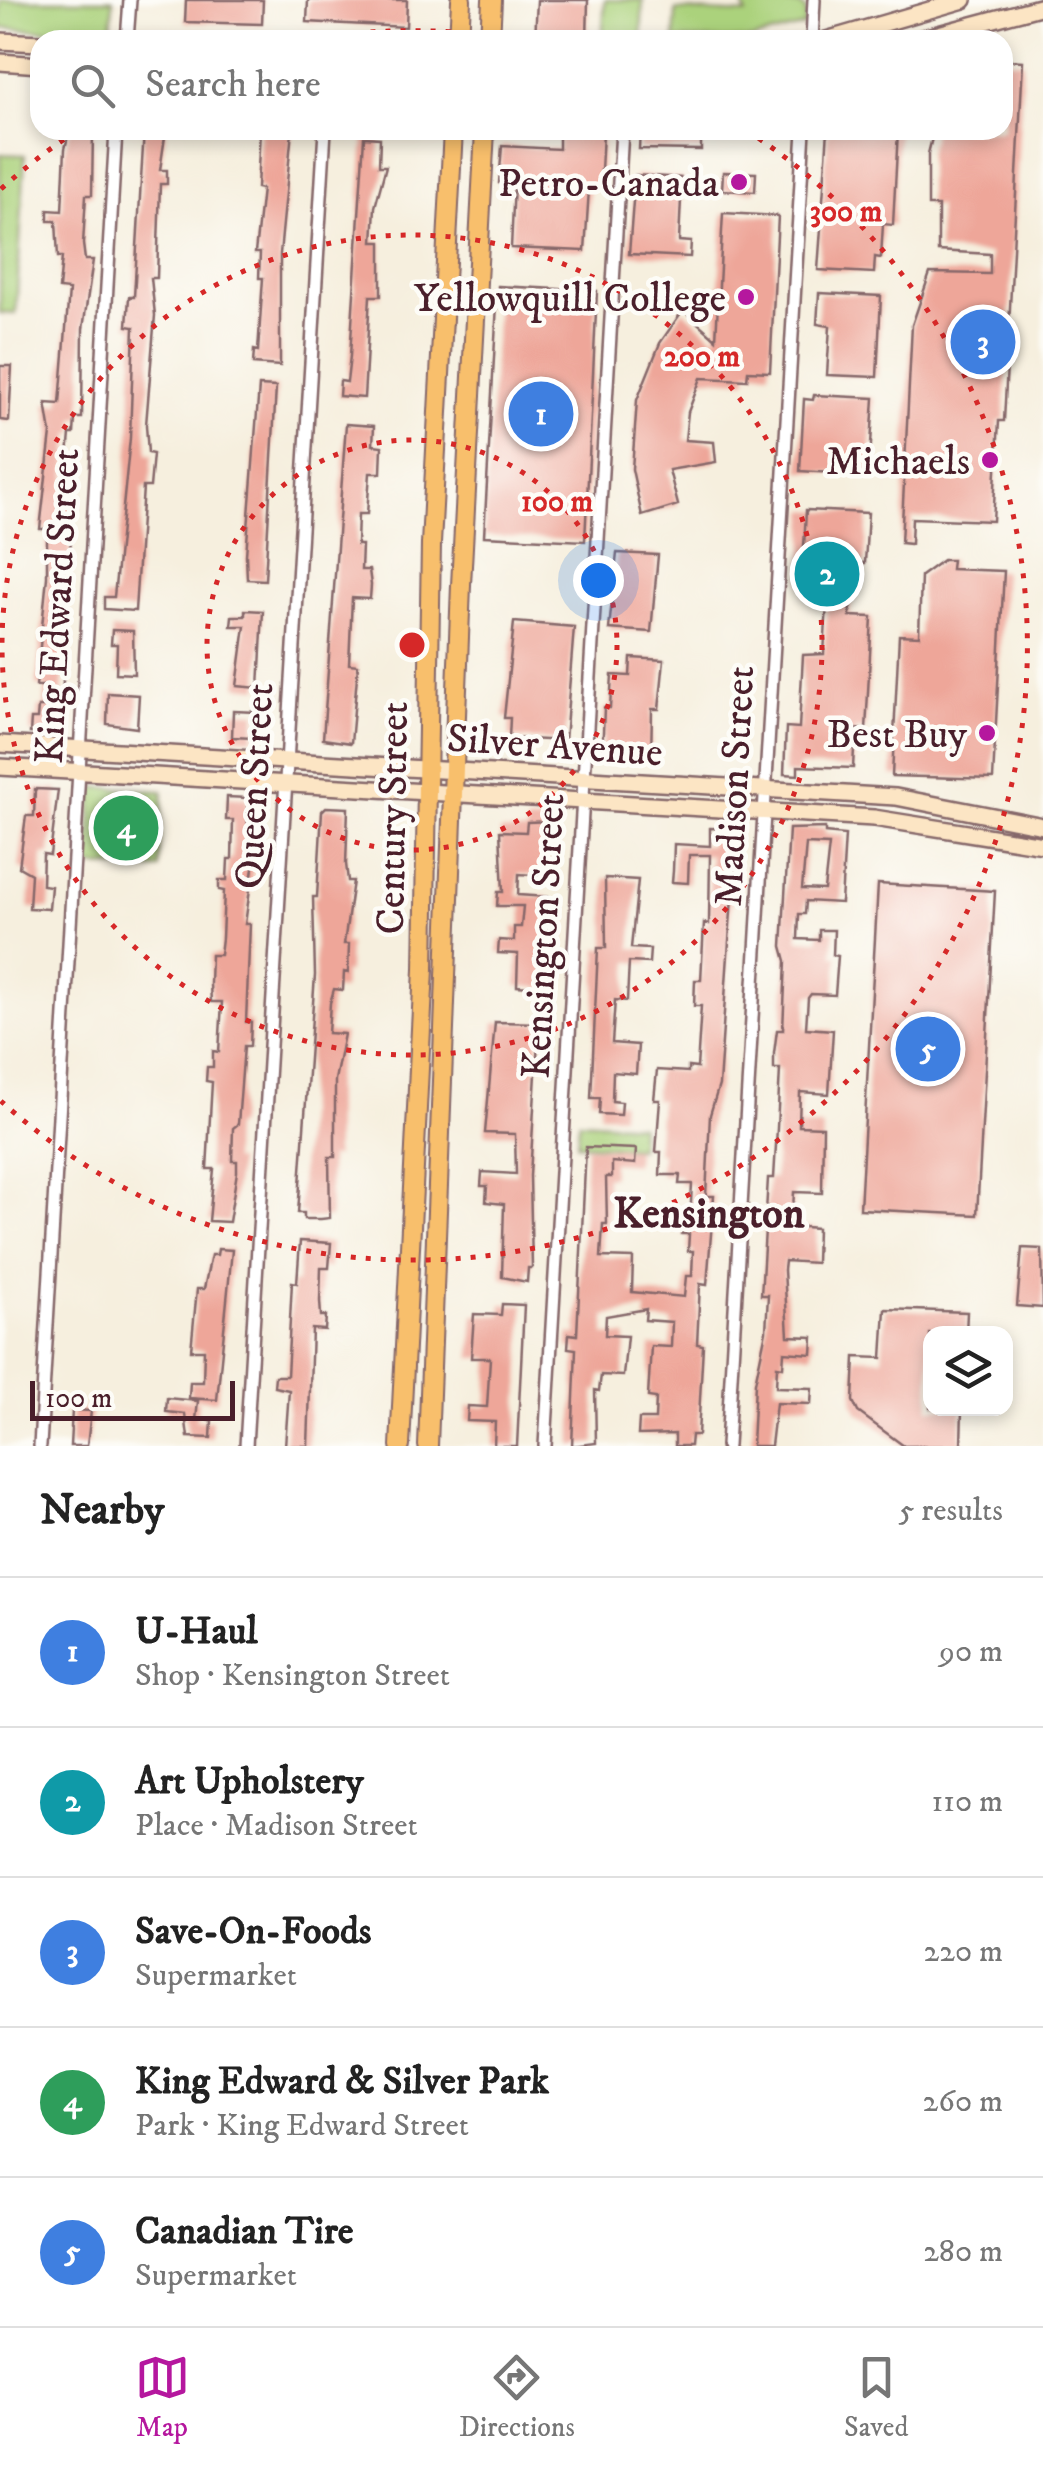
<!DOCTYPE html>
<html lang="en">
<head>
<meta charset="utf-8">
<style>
  body { margin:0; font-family:"IM FELL DW Pica",serif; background:#f6f6f6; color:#222 }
  .controls { position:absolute; right:30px; bottom:30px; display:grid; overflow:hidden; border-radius:20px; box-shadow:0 5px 15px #0003 }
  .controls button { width:90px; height:90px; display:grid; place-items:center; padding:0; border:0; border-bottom:2px solid #e0e0e0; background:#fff; color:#222; font:50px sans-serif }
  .scale { position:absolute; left:30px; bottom:25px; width:205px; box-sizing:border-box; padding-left:10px; border:5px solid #4a1f2b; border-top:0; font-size:28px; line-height:35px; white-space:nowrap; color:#4a1f2b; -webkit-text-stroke:8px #fdfcf7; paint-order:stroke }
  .you { position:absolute; left:598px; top:580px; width:35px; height:35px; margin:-25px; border:8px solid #fff; border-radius:50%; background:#1a73e8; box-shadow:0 0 0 15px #1a73e833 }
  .badge { display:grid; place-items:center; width:65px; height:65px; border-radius:50%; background:#b5179e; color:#fff; font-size:32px; font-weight:700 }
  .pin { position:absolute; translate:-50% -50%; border:5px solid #fff; box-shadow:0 2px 10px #0006 }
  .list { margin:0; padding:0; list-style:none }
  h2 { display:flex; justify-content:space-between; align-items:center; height:130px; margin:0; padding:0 40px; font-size:42px }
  h2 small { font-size:32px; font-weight:400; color:#767676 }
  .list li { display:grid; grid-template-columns:65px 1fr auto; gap:30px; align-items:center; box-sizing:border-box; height:150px; padding:0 40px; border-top:2px solid #e0e0e0 }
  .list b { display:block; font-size:38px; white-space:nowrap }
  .list p { margin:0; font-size:32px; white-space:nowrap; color:#767676 }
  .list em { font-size:32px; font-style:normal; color:#767676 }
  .icon { flex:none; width:55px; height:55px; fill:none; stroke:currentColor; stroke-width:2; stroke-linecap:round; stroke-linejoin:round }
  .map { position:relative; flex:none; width:1043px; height:1446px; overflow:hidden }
  .search { position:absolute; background:#fff; box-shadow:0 5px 15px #0003; left:30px; right:30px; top:30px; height:110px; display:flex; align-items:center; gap:25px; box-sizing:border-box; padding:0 35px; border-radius:30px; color:#767676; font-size:38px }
  .sheet { height:880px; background:#fff }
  nav { display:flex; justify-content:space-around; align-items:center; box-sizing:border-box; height:140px; border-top:2px solid #e0e0e0; background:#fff; font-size:28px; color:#767676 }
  nav a { display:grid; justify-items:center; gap:5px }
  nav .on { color:#b5179e }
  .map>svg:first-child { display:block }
  .green { fill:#abd27c; stroke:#7a7854; stroke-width:2.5 }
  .building { fill:#eea699; fill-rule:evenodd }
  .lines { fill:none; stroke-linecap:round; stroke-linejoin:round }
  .street-casing { stroke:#86686a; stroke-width:16 }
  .secondary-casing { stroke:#86686a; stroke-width:20 }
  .primary-casing { stroke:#86686a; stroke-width:22 }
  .street { stroke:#fff; stroke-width:11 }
  .secondary { stroke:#fce5c4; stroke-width:15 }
  .primary { stroke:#f8bf6c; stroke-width:18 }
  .ring { fill:none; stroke:#d62828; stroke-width:5; stroke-dasharray:5 10 }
  .poi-dot { fill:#b5179e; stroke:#fdfcf7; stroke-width:4 }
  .labels { text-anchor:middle; stroke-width:9; stroke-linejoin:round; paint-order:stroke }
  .poi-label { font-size:40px; fill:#4a1f2b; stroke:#fdfcf7; text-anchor:end }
  .street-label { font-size:40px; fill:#4a1f2b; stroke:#fdfcf7 }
  .neighbourhood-label { font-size:42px; font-weight:bold; fill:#4a1f2b; stroke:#fdfcf7 }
  .centre { fill:#d62828; stroke:#fdfcf7; stroke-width:5 }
  .ring-label { font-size:30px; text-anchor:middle; font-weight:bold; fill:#d62828; stroke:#fdfcf7; stroke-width:9; stroke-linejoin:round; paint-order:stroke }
</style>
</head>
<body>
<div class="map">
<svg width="1043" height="1446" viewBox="0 0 1043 1446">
  <rect width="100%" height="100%" fill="#fdfcf7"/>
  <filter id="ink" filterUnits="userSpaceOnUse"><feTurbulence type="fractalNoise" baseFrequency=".01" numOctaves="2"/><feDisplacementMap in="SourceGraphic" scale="20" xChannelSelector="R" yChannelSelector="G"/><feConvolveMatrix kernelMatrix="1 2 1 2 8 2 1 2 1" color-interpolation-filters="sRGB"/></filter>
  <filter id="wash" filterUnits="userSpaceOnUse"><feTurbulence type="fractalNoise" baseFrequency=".0048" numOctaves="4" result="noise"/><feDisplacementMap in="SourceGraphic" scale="40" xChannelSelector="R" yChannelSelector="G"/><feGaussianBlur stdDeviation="2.25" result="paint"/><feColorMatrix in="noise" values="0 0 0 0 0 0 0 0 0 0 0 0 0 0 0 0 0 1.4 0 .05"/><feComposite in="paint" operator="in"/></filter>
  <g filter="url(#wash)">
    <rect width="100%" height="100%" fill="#f6efde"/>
    <path class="green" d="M0 0H113L111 34 0 28Z
      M605 0H643L641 40H602Z
      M746 1 801 5 806 10 805 26 751 40H674L676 10 746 14 742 2Z
      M0 154 25 155 16 314 0 313Z
      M93 787 163 791 159 869 88 866Z
      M579 1121 640 1125 639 1148 577 1144Z"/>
    <g id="blocks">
      <path class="building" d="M186 0H263L262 24 185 22Z
        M308 0H407L406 27 307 22Z
        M537 0H588L587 40H535Z
        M1003 60 1023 61 1004 421H999L993 521 912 518 911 544 901 543 912 325 930 273 990 274V254L938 251V206H928V154L934 130H1003Z
        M74 130H93L92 195H86L83 244 85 260H93L83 329 82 418H75L74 434H70L64 501H73L60 734 30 733 31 719H37L38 707H44L46 686H36L47 577V529H40L51 433 46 403 60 404 69 290 59 289 62 257H58L56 221H48V210L62 211 65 149 69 132Z
        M144 130H166L160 170H167V184H160L157 278H151L155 315 146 425 148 453 153 454 150 487H143L135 611 104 609V597H114L130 438 134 327 127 326 129 297H134Z
        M260 130 292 131 280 254V366L253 364 254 350 258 351 263 278H259L260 253H255L262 189 257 188Z
        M640 130H701V150L639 149Z
        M828 130H898L893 225 883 224 881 258 875 257 874 273 818 270Z
        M559 131 603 133 600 189H589L585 251 511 248 514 184 499 183 502 146 559 149Z
        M364 137 380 138 379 166H386L375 207 373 242H381V296H370L364 398 339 396 340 381 347 382 350 356Z
        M723 172 756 173 755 192 722 190Z
        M635 175 682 178 679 241 691 242 690 257 629 254Z
        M723 213 778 216 770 372 748 371 747 380 701 378 688 412 685 440 714 442 716 462 669 470 678 505 642 516 632 469 637 400 660 343 683 310 716 339Z
        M498 286 597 291 585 541 484 536Z
        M819 293 881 296 877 377 827 375 830 326 817 324Z
        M0 366H12L9 421 0 420Z
        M259 386 276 387 265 580 247 579 246 555Z
        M814 395 874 398 869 475 800 471 804 399 813 400Z
        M346 424 374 426 373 445 382 446 381 473H370L367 514H358L357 545H362L361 570H369L371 585 370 599 352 598 349 664 358 665 351 743 323 739Z
        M806 510 868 513 865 563H853L850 616 872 617 866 730 855 729 853 768 798 766V775L784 774 786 727 799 728 803 655 824 654 828 586 802 585Z
        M617 553 658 555 651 632 609 629Z
        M943 560H952L951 569 1004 571 993 779 892 776 899 635 919 636 921 576Z
        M245 610 263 611 259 688 237 686 245 626H231L232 616H245Z
        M514 622 574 627 565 741 509 738 510 718H504Z
        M112 630 133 631 134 674 116 673 117 644H111Z
        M631 658 664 660 659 709H652L651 761 602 757 604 708H610L612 675 630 676Z
        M108 693 139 695 137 728 107 724Z
        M233 711 257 712 253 738 232 737Z
        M35 789 58 790 50 855 43 854 42 885 51 886 49 909 29 908 31 874 19 867 26 816H34Z
        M227 797 247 798 249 860 254 861 245 924H250L246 1022H251L250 1046H244L238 1124 233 1128 232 1161H237V1172L229 1222 209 1221 214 1169H207L212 1082 206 1081 207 1067H213V1051L219 1052 222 1002H211L210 984 211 955H220L222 938 224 891 219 890V880H227L228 859H232L233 820H226Z
        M326 807 348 808 346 864 348 881H353L344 944H349L348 973 344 972 343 990 334 989 330 1003 328 1033 344 1034 335 1080V1157H329L330 1218 321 1219H304V1213H298L315 975 313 897H317L322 811Z
        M552 821V834L545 833 549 876 519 874 518 895 548 897 544 988 517 986 518 954 498 953 499 940 514 941V927H521L523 906H497L498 892H503L500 831 526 832 527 822Z
        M710 828 735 829 734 868 719 1085 710 1115 706 1196H714L707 1285 700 1284 697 1344 703 1345 698 1435H691L690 1446H675V1434L638 1435 639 1419H655L656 1398 648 1397 651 1346 671 1347 672 1322 645 1320 646 1309 606 1316 605 1335 627 1336 623 1376 601 1375 599 1391 595 1390 596 1443 572 1446 576 1349 568 1348 569 1334 577 1335 586 1147 636 1149 635 1164 612 1162V1177H606L607 1224H603L601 1257 633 1258 632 1292 684 1297 686 1276H692L693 1251H688L689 1234H682L683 1220 690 1221 692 1184H679L680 1175H660L661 1152H656L660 1100H654L657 1070 688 1072V1067L697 1068 701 1006H694L695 980H701L704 923 709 924 710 855H689L688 883 672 882 673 871 674 844 710 846Z
        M825 828V833L845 835 841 903 806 901 805 914H799L798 939 819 940V930H834L833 955 838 956 835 995 811 994 808 998 806 1028 833 1030 829 1094 800 1092 799 1126 823 1127 822 1193 794 1192 792 1226 817 1228 816 1263 785 1261 784 1270 788 1336 813 1337 812 1354 784 1352 783 1367 777 1366 776 1387 812 1388 811 1404 776 1403 771 1446H752L755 1383 766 1331 768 1295H761L762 1280 768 1178H774L777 1128 780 1069H774V1053L777 1030H783L786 961 782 946 789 829ZM806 844 829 845 824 890 802 889Z
        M605 878 638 880 631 948 650 949 649 963 629 962 627 1001 615 1000 612 1043 638 1045 636 1074 613 1072 612 1101 622 1102 621 1115 599 1114 600 1098H591L598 948H606Z
        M878 884 995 891 977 1215 860 1209Z
        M495 1022 539 1023 530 1176 532 1268H528L527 1282 502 1277 504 1204 486 1202 487 1186H481L482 1172 516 1174 515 1134 485 1133Z
        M300 1241 331 1243 329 1268H321L320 1301 321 1316H326L325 1330 312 1329 308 1446H285L289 1390 274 1387 275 1376H287L292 1282 297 1283Z
        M1022 1248 1042 1249 1043 1308 1017 1306Z
        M218 1249 232 1250 217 1400 189 1398 190 1382H203L204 1350H191L197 1289H204L211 1255H217Z
        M502 1304 524 1305 517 1446H494L495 1422 467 1421 468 1406 487 1407 490 1358H471L474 1314 501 1315Z
        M885 1309 967 1312 966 1334H930V1408H962L961 1446H904L858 1412 853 1401 855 1357 882 1358Z
        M167 1398 198 1401 196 1420H212L211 1438 188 1437 185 1414 166 1412Z
        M72 1410 91 1411 87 1446H70Z"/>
    </g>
  </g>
  <g filter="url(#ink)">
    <use href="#blocks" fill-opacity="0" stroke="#86686a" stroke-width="2.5"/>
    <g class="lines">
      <defs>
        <path id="street" d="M127 40 130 0
          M812 40 814 0
          M40 1446 116 130
          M246 1446 325 130
          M545 1446 622 130
          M727 1446 804 130"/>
        <path id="secondary" d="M826 40 964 0
          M916 40 1043 6
          M0 41 40 43
          M0 62 40 65
          M0 744 896 797 1043 826
          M0 767 874 818 1043 845"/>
        <path id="primary" d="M459 40 461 0
          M490 40 492 0
          M400 1446 424 969 431 544 453 130
          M428 1446 461 585 485 130"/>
      </defs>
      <use href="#street" class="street-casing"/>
      <use href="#secondary" class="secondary-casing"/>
      <use href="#primary" class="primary-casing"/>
      <use href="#street" class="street"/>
      <use href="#secondary" class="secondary"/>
      <use href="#primary" class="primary"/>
    </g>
  </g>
  <g class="ring">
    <circle cx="412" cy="645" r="205"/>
    <circle cx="412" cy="645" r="410"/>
    <path d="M1 189A614 614 0 0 1 78 130M311 39A614 614 0 0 1 513 39M746 130A614 614 0 1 1 1 1101"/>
  </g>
  <g class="poi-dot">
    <circle cx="739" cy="182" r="10"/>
    <circle cx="746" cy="297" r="10"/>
    <circle cx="990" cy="460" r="10"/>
    <circle cx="987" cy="733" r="10"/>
  </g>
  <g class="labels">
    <g class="poi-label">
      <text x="719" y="196">Petro-Canada</text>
      <text x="726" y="311">Yellowquill College</text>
      <text x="970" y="474">Michaels</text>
      <text x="967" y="747">Best Buy</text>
    </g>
    <g class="street-label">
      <text transform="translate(56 606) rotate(-87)" y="14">King Edward Street</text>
      <text transform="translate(555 744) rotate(4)" y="14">Silver Avenue</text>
      <text transform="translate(253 786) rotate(-87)" y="14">Queen Street</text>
      <text transform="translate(733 786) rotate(-87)" y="14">Madison Street</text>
      <text transform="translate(391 818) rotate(-89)" y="14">Century Street</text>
      <text transform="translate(542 936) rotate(-87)" y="14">Kensington Street</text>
    </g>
    <g class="neighbourhood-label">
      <text x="709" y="1227">Kensington</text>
    </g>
  </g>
  <circle cx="412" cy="645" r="15" class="centre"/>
  <g class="ring-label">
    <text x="846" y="221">300 m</text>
    <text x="702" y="366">200 m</text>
    <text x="557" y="511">100 m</text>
  </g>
</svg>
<div class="controls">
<button><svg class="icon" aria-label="layers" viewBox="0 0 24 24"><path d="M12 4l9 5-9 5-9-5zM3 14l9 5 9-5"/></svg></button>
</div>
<div class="scale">100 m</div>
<div class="you"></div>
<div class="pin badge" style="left:541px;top:414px;background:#3f7fe0">1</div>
<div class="pin badge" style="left:827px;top:574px;background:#0f9aa8">2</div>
<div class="pin badge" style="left:983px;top:342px;background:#3f7fe0">3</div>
<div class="pin badge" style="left:126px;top:828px;background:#2e9e5b">4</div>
<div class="pin badge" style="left:928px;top:1049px;background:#3f7fe0">5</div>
<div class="search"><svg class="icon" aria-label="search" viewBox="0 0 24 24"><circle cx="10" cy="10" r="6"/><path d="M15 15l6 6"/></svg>Search here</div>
</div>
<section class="sheet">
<h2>Nearby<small>5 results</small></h2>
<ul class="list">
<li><span class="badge" style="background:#3f7fe0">1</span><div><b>U-Haul</b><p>Shop · Kensington Street</p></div><em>90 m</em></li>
<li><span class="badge" style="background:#0f9aa8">2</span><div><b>Art Upholstery</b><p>Place · Madison Street</p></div><em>110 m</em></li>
<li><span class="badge" style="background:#3f7fe0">3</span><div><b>Save-On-Foods</b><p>Supermarket</p></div><em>220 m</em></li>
<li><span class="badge" style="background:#2e9e5b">4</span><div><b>King Edward &amp; Silver Park</b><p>Park · King Edward Street</p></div><em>260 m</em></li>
<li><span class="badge" style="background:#3f7fe0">5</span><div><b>Canadian Tire</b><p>Supermarket</p></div><em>280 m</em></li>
</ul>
</section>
<nav>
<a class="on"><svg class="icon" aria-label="map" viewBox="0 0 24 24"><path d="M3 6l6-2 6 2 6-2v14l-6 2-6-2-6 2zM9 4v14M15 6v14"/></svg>Map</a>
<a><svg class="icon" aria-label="directions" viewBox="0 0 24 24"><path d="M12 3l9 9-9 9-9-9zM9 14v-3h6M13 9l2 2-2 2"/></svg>Directions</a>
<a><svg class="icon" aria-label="saved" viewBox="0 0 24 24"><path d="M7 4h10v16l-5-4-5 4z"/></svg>Saved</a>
</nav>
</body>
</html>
